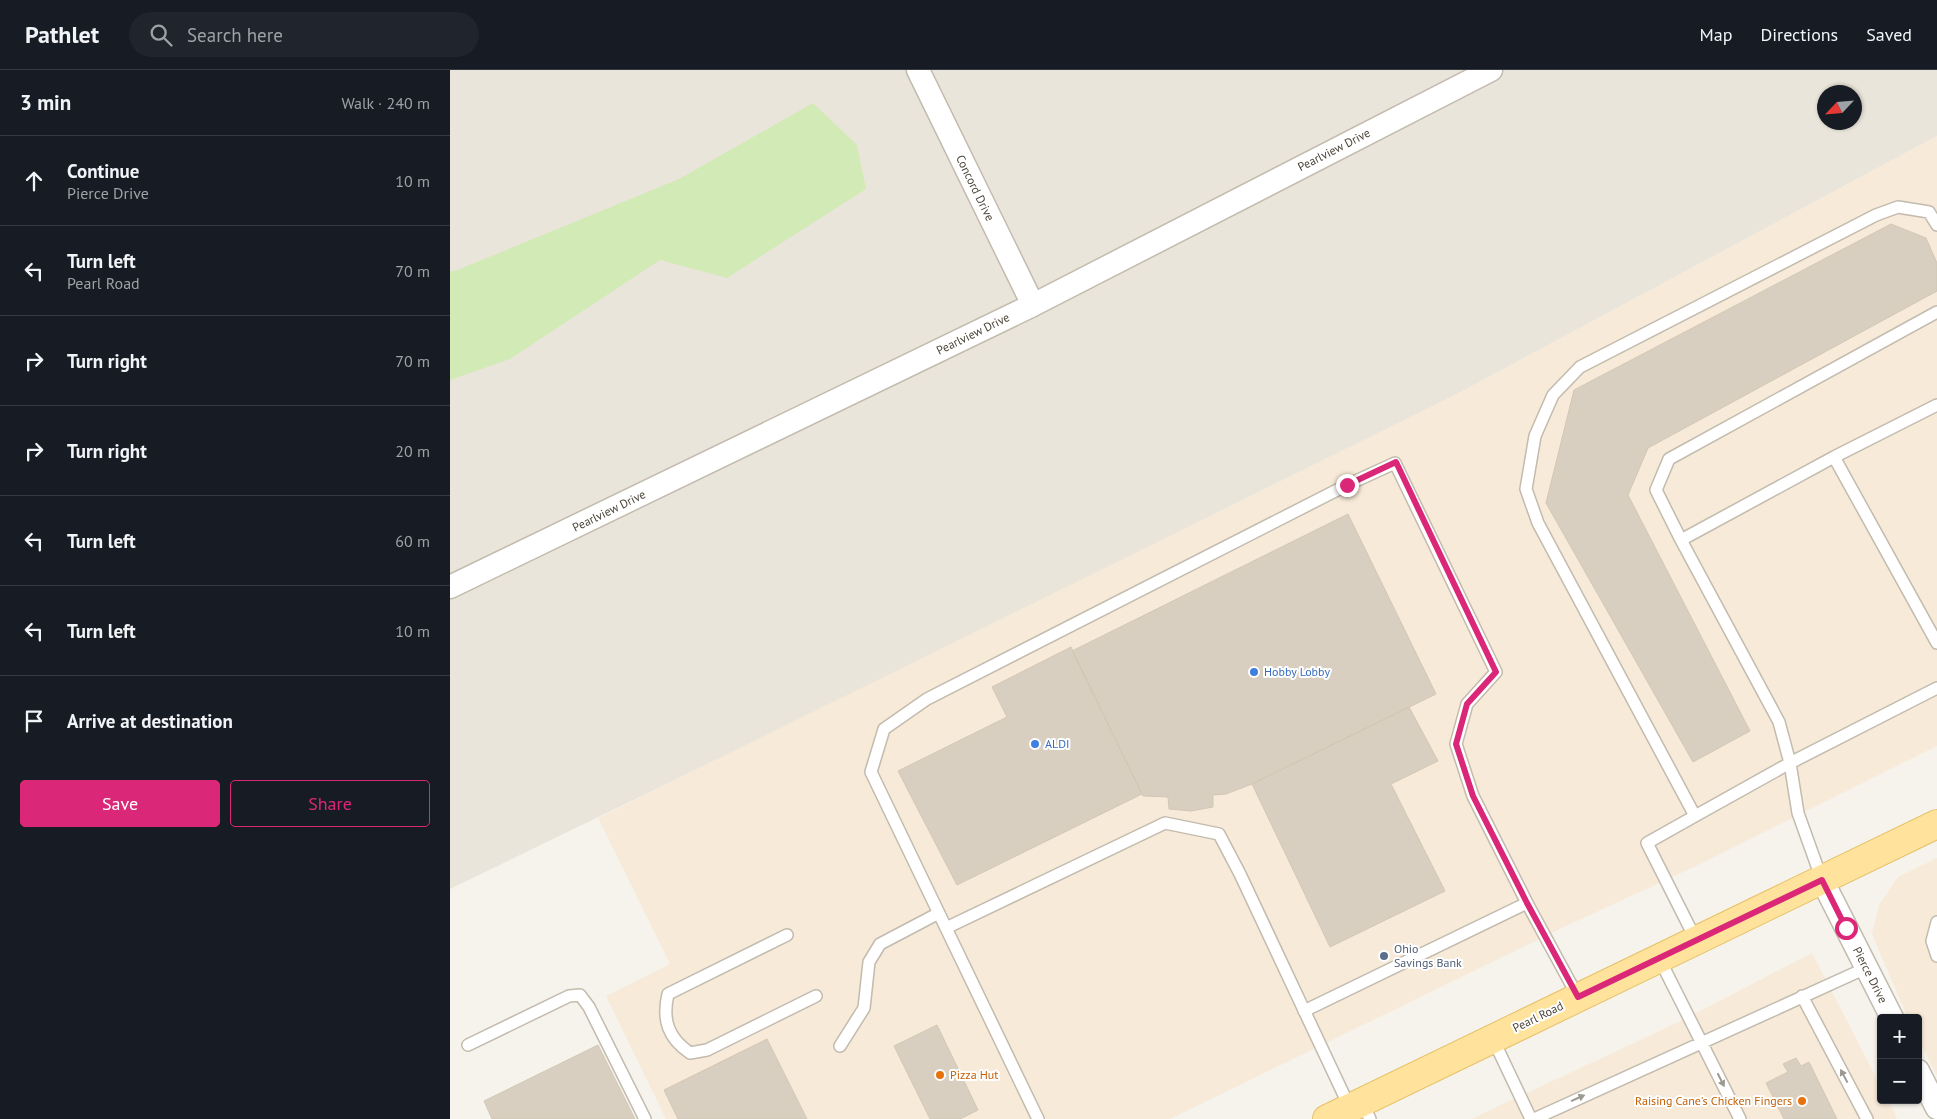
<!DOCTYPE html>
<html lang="en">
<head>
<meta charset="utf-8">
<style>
  body { margin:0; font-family:"PT Sans",sans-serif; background:#20242c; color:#f1f3f6 }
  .controls { position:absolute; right:15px; bottom:15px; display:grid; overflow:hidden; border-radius:5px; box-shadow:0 1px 4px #0004 }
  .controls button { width:45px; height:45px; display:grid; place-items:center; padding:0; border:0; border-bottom:1px solid #363941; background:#171b24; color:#f1f3f6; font:25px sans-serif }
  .compass { position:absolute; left:1367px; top:15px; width:45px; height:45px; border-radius:50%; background:#171b24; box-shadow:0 1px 4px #0004; rotate:244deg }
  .stop { position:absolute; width:15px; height:15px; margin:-11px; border:4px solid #db2777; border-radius:50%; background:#fff }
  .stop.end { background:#db2777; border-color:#fff; box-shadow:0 1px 5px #0008 }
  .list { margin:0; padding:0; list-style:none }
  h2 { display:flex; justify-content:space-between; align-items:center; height:65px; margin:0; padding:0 20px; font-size:21px }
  h2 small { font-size:16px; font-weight:400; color:#9ea1a6 }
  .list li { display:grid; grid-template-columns:32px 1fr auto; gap:15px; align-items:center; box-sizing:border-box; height:90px; padding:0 20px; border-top:1px solid #363941 }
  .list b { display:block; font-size:19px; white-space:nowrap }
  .list p { margin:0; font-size:16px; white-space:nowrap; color:#9ea1a6 }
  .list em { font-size:16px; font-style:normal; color:#9ea1a6 }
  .actions { display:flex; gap:10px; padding:15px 20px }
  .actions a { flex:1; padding:11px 0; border:1px solid #db2777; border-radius:5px; text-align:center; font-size:18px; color:#db2777 }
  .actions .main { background:#db2777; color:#fff }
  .icon { flex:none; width:28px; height:28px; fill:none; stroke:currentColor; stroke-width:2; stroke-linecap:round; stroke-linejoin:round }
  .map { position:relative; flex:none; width:1487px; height:1049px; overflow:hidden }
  header { display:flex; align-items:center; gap:30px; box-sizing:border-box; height:70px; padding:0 25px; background:#171b24; border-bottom:1px solid #363941 }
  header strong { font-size:24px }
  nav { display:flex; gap:28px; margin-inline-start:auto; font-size:18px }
  .search { width:350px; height:45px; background:#20242c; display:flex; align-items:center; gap:12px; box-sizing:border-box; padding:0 18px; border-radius:28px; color:#9ea1a6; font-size:19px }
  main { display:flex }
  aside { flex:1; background:#171b24 }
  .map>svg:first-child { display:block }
  .residential { fill:#eae5da; fill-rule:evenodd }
  .commercial { fill:#f7ead8 }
  .green { fill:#d2eab5 }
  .building { fill:#d8cfc1; stroke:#d3c7b4 }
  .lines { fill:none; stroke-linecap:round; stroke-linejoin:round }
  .lane-casing { stroke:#c2bbae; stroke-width:14 }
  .street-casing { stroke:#c2bbae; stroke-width:25 }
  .primary-casing { stroke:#e6c16a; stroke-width:30 }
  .lane { stroke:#fff; stroke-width:11 }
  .street { stroke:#fff; stroke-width:22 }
  .primary { stroke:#ffe39c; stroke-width:28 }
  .oneway { fill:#9c9892 }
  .route { stroke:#db2777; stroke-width:6 }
  .shop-dot { fill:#3f7fe0; stroke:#fff; stroke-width:2 }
  .service-dot { fill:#5c6f8a; stroke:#fff; stroke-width:2 }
  .food-dot { fill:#e8710a; stroke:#fff; stroke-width:2 }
  .labels { text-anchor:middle; stroke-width:4; stroke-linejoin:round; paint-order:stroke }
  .street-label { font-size:12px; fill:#4b4439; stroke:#fff }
  .shop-label { font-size:12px; fill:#366cbe; stroke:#fff; text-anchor:start }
  .service-label { font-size:12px; fill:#4e5e75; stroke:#fff; text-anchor:start }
  .food-label { font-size:12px; fill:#c56008; stroke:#fff; text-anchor:start }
</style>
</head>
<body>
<header>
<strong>Pathlet</strong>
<div class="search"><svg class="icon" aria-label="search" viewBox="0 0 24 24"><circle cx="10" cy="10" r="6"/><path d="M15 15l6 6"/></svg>Search here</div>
<nav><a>Map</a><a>Directions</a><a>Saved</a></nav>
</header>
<main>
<aside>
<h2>3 min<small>Walk · 240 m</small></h2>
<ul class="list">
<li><svg class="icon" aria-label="ahead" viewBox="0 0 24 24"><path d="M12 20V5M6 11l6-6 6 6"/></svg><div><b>Continue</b><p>Pierce Drive</p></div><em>10 m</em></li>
<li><svg class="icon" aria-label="left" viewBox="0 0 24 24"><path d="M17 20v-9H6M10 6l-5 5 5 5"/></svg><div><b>Turn left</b><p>Pearl Road</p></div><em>70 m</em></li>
<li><svg class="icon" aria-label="right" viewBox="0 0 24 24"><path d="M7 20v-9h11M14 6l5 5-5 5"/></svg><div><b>Turn right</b></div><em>70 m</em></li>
<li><svg class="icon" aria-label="right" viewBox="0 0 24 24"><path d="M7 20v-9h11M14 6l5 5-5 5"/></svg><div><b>Turn right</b></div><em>20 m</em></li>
<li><svg class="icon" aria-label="left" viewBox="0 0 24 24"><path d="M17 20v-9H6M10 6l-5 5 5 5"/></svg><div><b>Turn left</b></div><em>60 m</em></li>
<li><svg class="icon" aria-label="left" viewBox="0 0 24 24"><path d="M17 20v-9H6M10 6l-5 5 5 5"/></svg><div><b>Turn left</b></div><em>10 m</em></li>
<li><svg class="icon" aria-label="arrive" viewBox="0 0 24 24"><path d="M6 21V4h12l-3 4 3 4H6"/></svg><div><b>Arrive at destination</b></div></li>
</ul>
<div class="actions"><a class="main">Save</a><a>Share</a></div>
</aside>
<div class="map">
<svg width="1487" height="1049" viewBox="0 0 1487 1049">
  <rect width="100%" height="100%" fill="#f6f3ec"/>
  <path class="residential" d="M0 0H1487V66L1007 324 431 610 0 819ZM1374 22H1404V52H1374Z"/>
  <path class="commercial" d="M1487 66V676L1246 796 1116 856 720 1049H216L156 926 220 894 148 748 1007 324Z
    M1487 788V1006L1468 968V948H1458L1422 864 1429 835 1448 807Z
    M1362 883 1431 1017V1030H1438L1447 1049H1021L1231 951Z"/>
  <path class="green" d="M363 33 407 75 416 119 277 208 210 190 60 289 0 310V201H5L229 109Z"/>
  <path class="building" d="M1441 154 1476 168 1487 193V221L1198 378 1178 425 1300 661 1243 692 1096 433 1124 320Z
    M898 444 986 624 802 714 776 724 763 725V737L741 741 719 739 718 727 693 726 622 581Z
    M621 577 692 724 507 815 448 701 557 647 542 617Z
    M959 637 988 691 941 714 995 821 880 877 802 714Z
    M487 955 528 1040 510 1049H480L444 976Z
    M317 969 357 1049H228L214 1020Z
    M148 975 185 1049H42L34 1031Z
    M1346 988 1351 996 1359 992 1387 1049H1334L1316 1013 1338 1002 1333 994Z"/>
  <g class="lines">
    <defs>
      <path id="lane" d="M1487 335 1384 387 1487 573
        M1384 387 1231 470 1329 652 1340 693 1487 618
        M1231 470 1206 420 1219 389 1487 242
        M1245 746 1197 773 1246 870
        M1372 810 1348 743 1340 693 1245 746 1088 453 1076 419 1085 366 1103 325 1130 297 1426 145 1448 137 1479 142 1487 155
        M1487 852 1482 871 1487 886
        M496 858 421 702 434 659 477 629 897 415 945 393 1046 602 1017 634 1006 674 1023 726 1077 833 1128 927
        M337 865 218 924C212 950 218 968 240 983L257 980 366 926
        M1209 888 1290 1049
        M1352 926 1417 1049
        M854 941 1077 833
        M1043 969 1081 1049
        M18 975 119 926 130 925 139 937 195 1049
        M390 976 414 938 419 892 430 874 489 843
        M912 1032 920 1049
        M588 1049 496 858 715 753 769 764 790 804 900 1038
        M1084 1049 1416 898"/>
      <path id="street" d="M468 0 583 235
        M0 517 583 235 1041 0
        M1372 810 1442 948
        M1468 1001 1487 1038"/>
      <path id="primary" d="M877 1049 1487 754"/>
    </defs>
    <use href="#lane" class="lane-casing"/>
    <use href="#street" class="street-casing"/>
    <use href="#primary" class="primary-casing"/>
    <use href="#lane" class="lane"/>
    <use href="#street" class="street"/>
    <use href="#primary" class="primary"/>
  </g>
  <defs><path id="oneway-solid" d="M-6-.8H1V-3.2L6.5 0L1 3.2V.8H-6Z" transform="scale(1.25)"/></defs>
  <g class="oneway">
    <use href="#oneway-solid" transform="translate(1394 1006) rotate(-118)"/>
    <use href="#oneway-solid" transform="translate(1271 1010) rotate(63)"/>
    <use href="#oneway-solid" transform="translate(1128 1028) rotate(-24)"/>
  </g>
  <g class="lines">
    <path class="route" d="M897 415 946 392 1046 602 1017 634 1006 674 1023 726 1077 833 1128 927 1372 810 1396 858"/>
  </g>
  <g class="shop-dot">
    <circle cx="804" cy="602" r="5"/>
    <circle cx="585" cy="674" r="5"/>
  </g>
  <circle class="service-dot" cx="934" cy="886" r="5"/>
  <g class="food-dot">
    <circle cx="490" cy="1005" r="5"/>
    <circle cx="1352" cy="1031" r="5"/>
  </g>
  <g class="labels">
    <g class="street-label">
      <text transform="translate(884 80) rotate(-27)" y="4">Pearlview Drive</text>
      <text transform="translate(525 118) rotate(64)" y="4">Concord Drive</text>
      <text transform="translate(523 264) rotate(-26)" y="4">Pearlview Drive</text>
      <text transform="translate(159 441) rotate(-26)" y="4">Pearlview Drive</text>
      <text transform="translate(1420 905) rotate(63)" y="4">Pierce Drive</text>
      <text transform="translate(1088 947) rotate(-26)" y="4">Pearl Road</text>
    </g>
    <g class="shop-label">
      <text x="814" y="606">Hobby Lobby</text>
      <text x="595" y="678">ALDI</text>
    </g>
    <g class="service-label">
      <text x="944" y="883">Ohio<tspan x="944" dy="14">Savings Bank</tspan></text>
    </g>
    <g class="food-label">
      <text x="500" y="1009">Pizza Hut</text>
      <text x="1342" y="1035" text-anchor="end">Raising Cane's Chicken Fingers</text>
    </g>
  </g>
</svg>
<div class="controls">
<button>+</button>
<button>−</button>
</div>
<svg class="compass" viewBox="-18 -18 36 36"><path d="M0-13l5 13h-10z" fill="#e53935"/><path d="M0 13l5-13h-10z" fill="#9ea1a6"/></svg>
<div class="stop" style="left:1396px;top:858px"></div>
<div class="stop end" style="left:897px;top:415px"></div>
</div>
</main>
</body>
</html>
